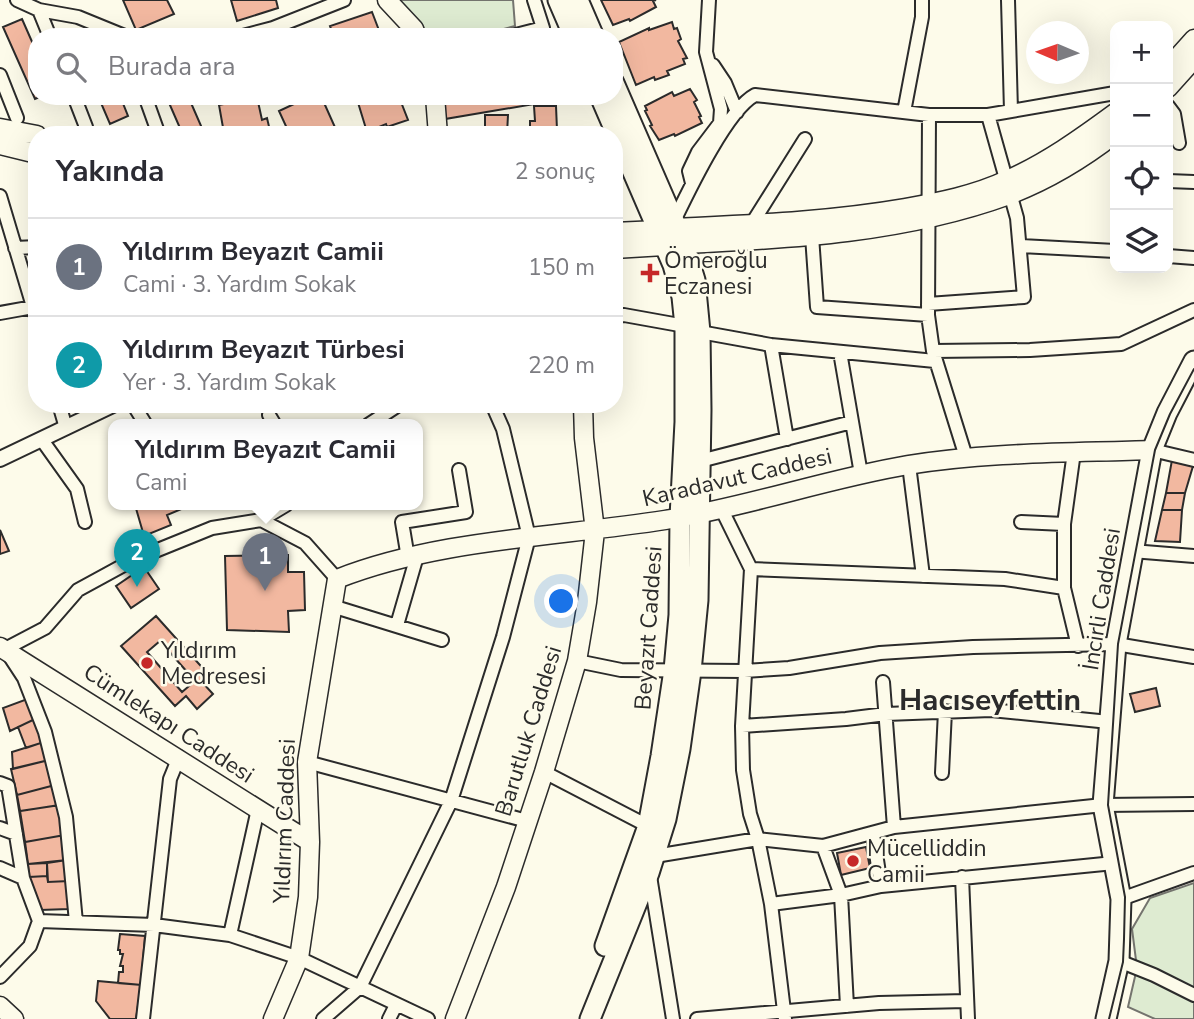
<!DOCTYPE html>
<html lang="tr">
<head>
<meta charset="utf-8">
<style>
  body { margin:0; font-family:"Nunito Sans",sans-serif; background:#f7f7f7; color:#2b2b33 }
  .controls { position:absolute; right:21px; top:21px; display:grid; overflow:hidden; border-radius:14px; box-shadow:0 7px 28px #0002 }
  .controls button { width:63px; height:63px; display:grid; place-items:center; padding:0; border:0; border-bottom:2px solid #e1e1e2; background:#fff; color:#2b2b33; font:35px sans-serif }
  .compass { position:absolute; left:1026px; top:21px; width:63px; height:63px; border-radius:50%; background:#fff; box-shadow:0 7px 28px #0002; rotate:272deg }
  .you { position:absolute; left:562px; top:602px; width:24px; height:24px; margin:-18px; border:5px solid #fff; border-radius:50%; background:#1a73e8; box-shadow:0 0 0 10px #1a73e833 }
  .badge { display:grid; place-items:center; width:46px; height:46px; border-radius:50%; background:#1a73e8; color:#fff; font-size:23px; font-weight:700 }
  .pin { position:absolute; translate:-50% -58px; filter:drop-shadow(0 2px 4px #0008) }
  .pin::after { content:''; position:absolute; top:37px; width:24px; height:21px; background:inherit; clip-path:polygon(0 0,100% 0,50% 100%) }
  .popup { position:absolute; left:108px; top:419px; width:315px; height:91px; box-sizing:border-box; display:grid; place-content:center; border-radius:14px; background:#fff; filter:drop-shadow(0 2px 5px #0005); font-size:23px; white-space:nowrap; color:#7c7c81 }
  .popup b { font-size:26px; color:#2b2b33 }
  .popup::after { content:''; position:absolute; left:50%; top:100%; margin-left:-14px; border:14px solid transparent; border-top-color:#fff }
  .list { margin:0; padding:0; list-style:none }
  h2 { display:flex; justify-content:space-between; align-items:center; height:91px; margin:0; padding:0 28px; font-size:30px }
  h2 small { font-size:23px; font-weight:400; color:#7c7c81 }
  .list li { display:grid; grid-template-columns:46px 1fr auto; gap:21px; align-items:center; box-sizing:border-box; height:98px; padding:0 28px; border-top:2px solid #e1e1e2 }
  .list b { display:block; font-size:26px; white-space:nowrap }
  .list p { margin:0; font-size:23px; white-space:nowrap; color:#7c7c81 }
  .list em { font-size:23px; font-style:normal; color:#7c7c81 }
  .icon { flex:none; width:38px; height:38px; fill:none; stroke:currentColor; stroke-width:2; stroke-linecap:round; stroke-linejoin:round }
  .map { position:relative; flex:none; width:1194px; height:1019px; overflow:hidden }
  .search { position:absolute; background:#fff; box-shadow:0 7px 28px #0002; left:28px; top:28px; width:595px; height:77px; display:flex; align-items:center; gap:18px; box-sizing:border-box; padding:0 24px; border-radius:28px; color:#7c7c81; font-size:26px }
  .panel { position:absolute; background:#fff; box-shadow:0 7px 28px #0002; left:28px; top:126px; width:595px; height:287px; border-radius:28px }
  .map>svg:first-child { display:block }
  .green { fill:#deebd1; stroke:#74746e; stroke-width:2 }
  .building { fill:#f2b8a0; stroke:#2b2b2b; stroke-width:2; fill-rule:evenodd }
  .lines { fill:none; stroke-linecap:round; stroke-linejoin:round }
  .minor-casing { stroke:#2b2b2b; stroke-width:16 }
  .tertiary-casing { stroke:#2b2b2b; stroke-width:18 }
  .secondary-casing { stroke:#2b2b2b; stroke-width:21 }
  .primary-casing { stroke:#2b2b2b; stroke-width:23 }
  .minor { stroke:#fdfbea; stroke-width:12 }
  .tertiary { stroke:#fdfbea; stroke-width:14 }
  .secondary { stroke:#fdfbea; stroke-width:18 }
  .primary { stroke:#fdfbea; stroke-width:19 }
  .tram { stroke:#2b2b2b; stroke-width:2 }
  .poi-dot { fill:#c62828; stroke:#fdfbea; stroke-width:2.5 }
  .labels { text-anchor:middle; stroke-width:5; stroke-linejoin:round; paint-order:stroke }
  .poi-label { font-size:23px; fill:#2b2b2b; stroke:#fdfbea; text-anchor:start }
  .street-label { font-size:23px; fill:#2b2b2b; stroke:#fdfbea }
  .district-label { font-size:30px; font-weight:bold; fill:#2b2b2b; stroke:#fdfbea }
</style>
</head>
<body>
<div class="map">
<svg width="1194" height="1019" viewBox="0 0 1194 1019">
  <rect width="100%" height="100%" fill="#fdfbea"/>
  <path class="green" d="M398 0H513L515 26 474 37H428L416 25Z
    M1194 883V1019H1155L1128 1007 1137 968 1132 929 1150 898Z"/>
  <path class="building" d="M123 0H167L174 14 136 30Z
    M231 0H276L278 8 237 21Z
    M601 0H656L653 1 656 7 630 21 629 19 613 25Z
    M372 12 380 33 378 34 379 37H334L330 26Z
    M22 19 37 53V96H42L35 99 3 27Z
    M672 22 674 29 677 28 681 39 678 41 687 58 683 59 685 64 667 71 669 75 655 80 654 77 636 85 619 42 649 28V30Z
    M690 89 697 100 694 102 701 116 699 117 702 123 675 136 674 134 659 140 650 126 652 125 645 111 647 110 645 106 672 92 674 96Z
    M98 96H120L128 116 110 124Z
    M166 96H188L205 135H183Z
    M217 96H250V98L219 105Z
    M311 96H321L338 134 290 135 279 111Z
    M356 96H402L404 100 401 102 408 120 387 127 386 124 367 132Z
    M441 96H552V101L445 119Z
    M257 97 262 120 267 118 271 135H223L224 133 219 105Z
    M534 106H556L557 130 530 131V121H535Z
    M485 115H508L507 134 523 135H485Z
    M1172 460 1193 466 1185 493H1166Z
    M1166 493H1185L1182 510H1162Z
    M135 505H191L167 515 171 525 144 536Z
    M1162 510H1182L1180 542 1155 541Z
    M0 530 9 551 0 554Z
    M288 555V572H304L305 610 288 611 289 632 227 630 225 556Z
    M144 567 159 589 131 608 116 586Z
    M156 616 208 674 201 681 213 694 197 709 186 696 175 706 121 646ZM160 641 195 681 182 692 147 652Z
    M1156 688 1160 706 1135 712 1130 694Z
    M30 698 35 719 10 731 3 708Z
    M35 719 44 742 26 748 18 727Z
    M44 742 49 760 13 769 12 752Z
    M49 760 55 785 17 795 11 769Z
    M55 785 60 805 20 811 17 795Z
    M60 805 65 835 25 842 20 811Z
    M65 835 67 860 28 864 25 842Z
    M866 847 870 868 841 875 837 853Z
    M67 860 69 881 48 882 47 863Z
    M47 863V876L29 877 28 864Z
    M47 876 48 882 69 881V909L40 910 29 877Z
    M120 934 145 936 141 985 118 983 119 972H123V966H120L123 954H120V950H118Z
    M98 981 141 985 136 1019H110L96 1001Z"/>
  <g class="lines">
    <defs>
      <path id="minor" d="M17 0 39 10 78 17 127 37
        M1008 0 1011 111
        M39 10 50 37
        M239 37 273 28 344 0
        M508 37 543 28 534 0
        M713 65 725 83 737 112
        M0 75 17 118
        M74 96 86 127
        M145 96 159 135
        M1168 106 1174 114 1179 143
        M904 112 922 17V0
        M929 115 928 315 933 351 966 457
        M1168 181 1194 182
        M692 183 689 171 698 152 720 123 721 109 706 52 709 0
        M0 196 37 320
        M674 221C689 190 727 110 755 95L929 115H988L1115 93
        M751 225 805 139
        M812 236 817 307 928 315
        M1021 246 1115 251
        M15 248 37 247
        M1168 256 1194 258
        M928 304 1024 297 1017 218 988 115
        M0 313 33 307
        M614 316 624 315 685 326
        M700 332 771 345 935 361
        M771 345 787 439
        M933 351 1030 350 1121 344 1194 310
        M840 352 861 474
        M59 404 66 428
        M133 404 146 425
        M269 415 275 425
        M368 425 400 404
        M42 440 77 489 85 522
        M1152 450 1194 460
        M700 461 852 422
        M909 465 923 576
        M721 508 751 569 742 726 743 770 750 814 758 839 771 904 785 1019
        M261 520 286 505
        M1021 522 1064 524
        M1132 551 1194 556
        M408 558 402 522 466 512 459 470
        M751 569 1005 579 1064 588 1078 646
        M1064 588V524L1074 452
        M332 606 442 640
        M397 625 417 556
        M577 661 621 670 744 671 789 668 880 653 973 647 1116 644 1194 657
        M883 682 894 827
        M742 726 846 719 886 714 991 710 1109 722
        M307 762 527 821
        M544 772 648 826
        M942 773 945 711
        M0 783 8 786 23 878 39 921
        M0 828 16 834
        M873 834 881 886
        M823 846 841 895 847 1006
        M655 856 758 839 823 846 894 827 1103 805 1194 804
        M0 868 23 878
        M650 876 673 1019
        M962 877 968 1019
        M1121 899 1194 873
        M771 904 841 895 881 886 1114 863
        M76 922 66 817 45 732 24 678 5 649 45 628 78 590 133 560 212 528 261 520 305 543 337 579
        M230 935 258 809
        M1119 961 1154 975 1194 995
        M0 977 30 946 39 921 154 925 230 935 299 958 428 1019
        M143 1019 170 779 179 757
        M323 1019 360 987 451 801 503 637 529 537 503 429 492 404
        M389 1019 396 1005
        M697 1019 879 1003 966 1001"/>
      <path id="tertiary" d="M0 459 115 404"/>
      <path id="secondary" d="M387 0 414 29 417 37
        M1168 68 1194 39
        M1168 88 1194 59
        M435 96 438 135
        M0 128 37 135
        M0 145 37 154
        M677 228C754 224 829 221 905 208 939 202 975 195 1007 180 1046 163 1081 138 1115 113
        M614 232 658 230
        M684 244C793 239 905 233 1009 195 1046 181 1084 158 1115 134
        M614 249 664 246
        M0 647 310 842
        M0 1006 14 1019
        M273 1019 299 958 308 897 310 842 307 762 337 579C438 539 558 537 665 520 747 507 826 479 908 465 988 452 1070 453 1152 450
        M455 1019 506 887 544 772 577 661 587 602 595 531 584 438 583 404"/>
      <path id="primary" d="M558 0 574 37
        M578 0 594 37
        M600 96 673 265 682 297 685 326V422L680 517 679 615 674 670 661 756 648 826 605 946
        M590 1019 649 873 666 819 680 749 691 671 698 600 701 410 700 332 695 280 684 244 614 83
        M1106 1019 1119 961 1121 899 1103 805 1116 644 1152 450 1167 413 1194 361"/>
    </defs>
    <use href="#minor" class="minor-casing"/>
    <use href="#tertiary" class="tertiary-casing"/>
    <use href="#secondary" class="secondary-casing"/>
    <use href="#primary" class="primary-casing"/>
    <use href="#minor" class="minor"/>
    <use href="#tertiary" class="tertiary"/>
    <use href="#secondary" class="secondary"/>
    <use href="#primary" class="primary"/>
    <path class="tram" d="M1109 1019 1123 962 1124 939 1125 897 1108 805 1118 644 1155 450 1170 414 1194 369"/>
  </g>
  <g class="poi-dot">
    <path d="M646.5 262.5h7v7h7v7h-7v7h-7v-7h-7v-7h7z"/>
    <circle cx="147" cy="663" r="7"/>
    <circle cx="853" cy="861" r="7"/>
  </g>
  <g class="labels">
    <g class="poi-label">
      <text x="664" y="268">Ömeroğlu<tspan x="664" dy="26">Eczanesi</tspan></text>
      <text x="161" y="658">Yıldırım<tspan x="161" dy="26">Medresesi</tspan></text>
      <text x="867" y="856">Mücelliddin<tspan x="867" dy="26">Camii</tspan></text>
    </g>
    <g class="street-label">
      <text transform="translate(737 477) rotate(-13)" y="8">Karadavut Caddesi</text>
      <text transform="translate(1101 599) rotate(-81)" y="8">İncirli Caddesi</text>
      <text transform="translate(648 628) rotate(-86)" y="8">Beyazıt Caddesi</text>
      <text transform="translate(169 723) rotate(33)" y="8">Cümlekapı Caddesi</text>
      <text transform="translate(528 731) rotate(-73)" y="8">Barutluk Caddesi</text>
      <text transform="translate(284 821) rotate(-88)" y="8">Yıldırım Caddesi</text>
    </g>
    <g class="district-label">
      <text x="990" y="710">Hacıseyfettin</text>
    </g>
  </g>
</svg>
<div class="controls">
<button>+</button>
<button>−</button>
<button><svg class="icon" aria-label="locate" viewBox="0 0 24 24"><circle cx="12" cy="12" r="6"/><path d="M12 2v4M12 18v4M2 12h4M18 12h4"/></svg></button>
<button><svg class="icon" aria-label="layers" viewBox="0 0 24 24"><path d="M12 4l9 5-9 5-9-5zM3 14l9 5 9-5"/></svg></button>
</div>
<svg class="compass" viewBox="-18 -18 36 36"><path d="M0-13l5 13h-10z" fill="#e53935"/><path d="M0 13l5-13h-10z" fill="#7c7c81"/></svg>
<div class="you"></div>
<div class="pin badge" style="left:265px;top:591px;background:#6b7280">1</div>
<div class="popup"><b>Yıldırım Beyazıt Camii</b>Cami</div>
<div class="pin badge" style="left:137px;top:587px;background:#0f9aa8">2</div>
<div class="search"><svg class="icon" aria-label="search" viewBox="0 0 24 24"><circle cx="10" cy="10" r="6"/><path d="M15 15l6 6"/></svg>Burada ara</div>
<section class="panel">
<h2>Yakında<small>2 sonuç</small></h2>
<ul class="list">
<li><span class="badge" style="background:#6b7280">1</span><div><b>Yıldırım Beyazıt Camii</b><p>Cami · 3. Yardım Sokak</p></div><em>150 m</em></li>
<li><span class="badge" style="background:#0f9aa8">2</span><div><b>Yıldırım Beyazıt Türbesi</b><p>Yer · 3. Yardım Sokak</p></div><em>220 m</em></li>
</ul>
</section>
</div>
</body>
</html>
